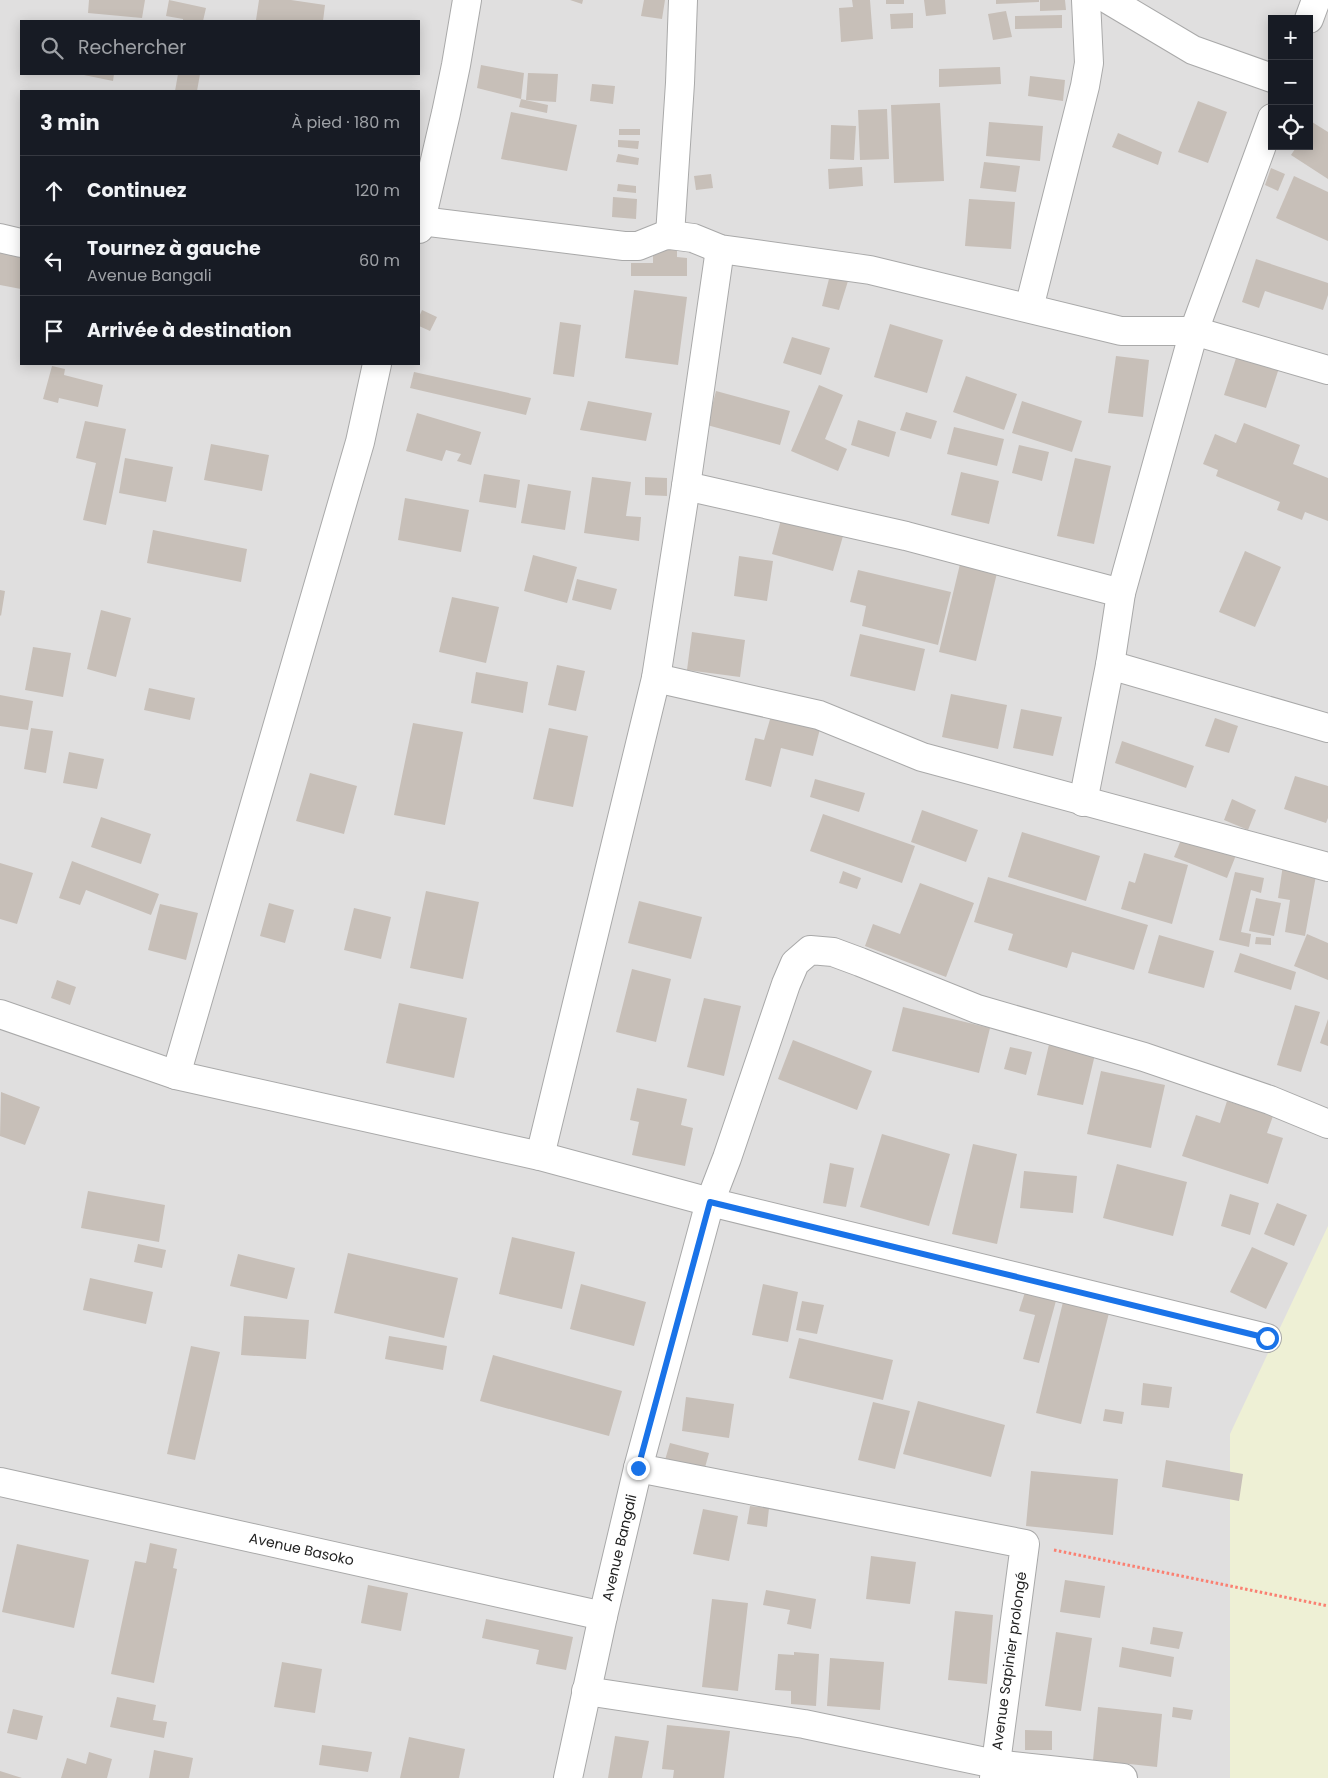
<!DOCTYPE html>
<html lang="fr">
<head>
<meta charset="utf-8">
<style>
  body { margin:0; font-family:Poppins,sans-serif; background:#242831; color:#f1f3f6 }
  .controls { position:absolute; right:15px; top:15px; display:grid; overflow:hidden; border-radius:0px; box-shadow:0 2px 12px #0003 }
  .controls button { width:45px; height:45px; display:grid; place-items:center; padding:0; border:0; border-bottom:1px solid #363941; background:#171b24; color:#f1f3f6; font:25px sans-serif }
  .stop { position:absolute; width:15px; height:15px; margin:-11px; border:4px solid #1a73e8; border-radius:50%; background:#fff }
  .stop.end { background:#1a73e8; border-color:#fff; box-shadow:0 1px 5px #0008 }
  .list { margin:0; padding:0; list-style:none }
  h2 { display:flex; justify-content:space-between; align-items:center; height:65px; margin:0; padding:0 20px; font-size:21px }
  h2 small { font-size:16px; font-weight:400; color:#9ea1a6 }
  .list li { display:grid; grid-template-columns:32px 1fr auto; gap:15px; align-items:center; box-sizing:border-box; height:70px; padding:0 20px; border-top:1px solid #363941 }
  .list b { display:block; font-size:19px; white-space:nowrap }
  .list p { margin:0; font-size:16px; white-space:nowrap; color:#9ea1a6 }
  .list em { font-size:16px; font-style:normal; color:#9ea1a6 }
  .icon { flex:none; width:28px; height:28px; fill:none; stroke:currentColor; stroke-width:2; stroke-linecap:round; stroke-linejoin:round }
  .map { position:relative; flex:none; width:1328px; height:1778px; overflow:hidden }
  .search { position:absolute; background:#171b24; box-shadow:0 2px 12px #0003; left:20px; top:20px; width:400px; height:55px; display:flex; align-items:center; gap:12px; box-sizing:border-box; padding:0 18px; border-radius:0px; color:#9ea1a6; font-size:19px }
  .panel { position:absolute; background:#171b24; box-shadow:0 2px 12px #0003; left:20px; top:90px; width:400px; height:275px; border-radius:0px }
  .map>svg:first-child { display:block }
  .residential { fill:#e0dfdf; fill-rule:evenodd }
  .farmland { fill:#eef0d5 }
  .building { fill:#c7bfb8 }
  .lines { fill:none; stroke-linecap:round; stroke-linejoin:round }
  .street-casing { stroke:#a9a9a9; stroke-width:30 }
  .path { stroke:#fa8072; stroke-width:3; stroke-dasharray:2.5 2.5; stroke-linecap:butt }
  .street { stroke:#fff; stroke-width:28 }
  .route { stroke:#1a73e8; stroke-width:6 }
  .labels { text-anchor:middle; stroke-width:4; stroke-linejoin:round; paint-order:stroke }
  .street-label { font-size:14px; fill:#222; stroke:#fff }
</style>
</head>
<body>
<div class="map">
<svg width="1328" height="1778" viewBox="0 0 1328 1778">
  <rect width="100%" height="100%" fill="#f2efe9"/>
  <path class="residential" d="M0 0H1328V1778H0ZM1272 19H1309V146H1272ZM21 21H419V74H21ZM21 91H419V364H21Z"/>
  <path class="farmland" d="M1328 1226V1778H1230V1434Z"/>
  <path class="building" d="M89 0H145L142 18 88 13Z
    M169 0 206 8 203 21H183V19L166 16Z
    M259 0H291L325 5 323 21 256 20Z
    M570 0H583L582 4Z
    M644 0H665L662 19 641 16Z
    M852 0H870L873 39 841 42 839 8 853 7Z
    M886 0H904V4H886Z
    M924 0H945L946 14 926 16Z
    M996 0H1039V2L996 4Z
    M1040 0H1065L1066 10 1040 11Z
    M1006 11 1012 37 993 40 988 14Z
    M913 13V28L891 29 890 14Z
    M1062 15V28L1015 29V16Z
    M481 65 524 73 521 99 548 105 547 113 519 107 521 99 477 88Z
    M1000 67 1001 84 939 87V69Z
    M528 73 558 74 556 102 526 100Z
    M79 74H114L113 81Z
    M178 74H200L197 91H175Z
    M1030 76 1065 80 1063 101 1028 96Z
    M592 84 615 86 613 104 590 101Z
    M1198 101 1227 112 1208 163 1178 152Z
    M940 103 944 181 894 183 891 105Z
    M887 109 889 159 860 160 858 110Z
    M511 112 577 125 567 171 501 159Z
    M989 122 1043 126 1040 161 986 156Z
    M1312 122 1328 132V179L1291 155 1297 146H1309V126Z
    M831 125 856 126 854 160 830 159Z
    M619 129H640V135H619Z
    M1118 133 1162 152 1158 165 1112 147Z
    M618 140 639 141 638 149 618 147Z
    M618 154 639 158 638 165 616 162Z
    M984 162 1020 166 1016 192 980 188Z
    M862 167 863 186 829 189 828 169Z
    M1271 168 1285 174 1278 191 1265 185Z
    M711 174 713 188 696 190 694 176Z
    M1294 176 1328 192V241L1276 218Z
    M618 184 636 186V193L617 191Z
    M613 197 637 199 636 219 612 217Z
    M969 199 1015 202 1011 249 965 246Z
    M0 245 21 249V289L0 285Z
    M653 247H677V257L687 258V276H631V263H653Z
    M1256 259 1328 283V295L1323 310 1265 291 1259 308 1242 302Z
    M830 275 848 281 839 310 822 306Z
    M634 290 687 297 678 365 625 358Z
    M422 310 437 317 430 331 419 326V317Z
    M560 322 581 325 574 377 553 374Z
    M890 324 943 340 927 393 874 377Z
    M792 337 830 348 821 375 783 363Z
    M1237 355 1279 368 1266 408 1224 395Z
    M1116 356 1149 360 1143 417 1108 413Z
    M52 366 65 369 64 375 103 385 98 407 59 398 58 403 43 399Z
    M414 372 531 398 526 415 410 388Z
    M966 376 1017 394 1004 430 953 412Z
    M819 385 843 395 825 439 847 449 838 471 791 451Z
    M716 391 790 411 780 445 707 425Z
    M588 401 652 413 646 441 580 430Z
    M1022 401 1082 421 1072 452 1012 433Z
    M906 412 937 421 931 439 900 430Z
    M417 413 481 432 471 465 457 461 461 454 446 450 442 461 406 451Z
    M858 420 896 432 889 457 851 445Z
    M85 421 126 429 106 525 83 520 96 463 76 458Z
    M1244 423 1300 445 1293 464 1328 478V521L1305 512 1302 520 1277 510 1280 502 1216 476 1218 470 1203 464 1215 434 1236 443Z
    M954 427 1004 439 997 466 947 454Z
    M211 444 269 455 262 491 204 480Z
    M1019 445 1049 452 1042 481 1012 473Z
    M125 458 173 467 166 502 119 493Z
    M1075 458 1111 466 1094 544 1057 536Z
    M961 472 999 481 989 524 951 515Z
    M484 474 520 480 516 508 479 502Z
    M592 477 631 482 626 516 641 517 639 541 584 533Z
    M645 477 667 478V496L645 495Z
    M528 484 571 491 565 530 521 523Z
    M405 498 469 510 461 552 398 540Z
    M783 512 845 529 833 571 772 554Z
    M153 530 247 549 241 582 147 563Z
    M1245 551 1281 567 1255 627 1219 612Z
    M533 555 577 567 567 603 524 591Z
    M739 556 773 561 767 601 734 596Z
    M960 564 997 573 976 661 939 652Z
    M858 570 951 592 938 645 862 626 866 606 850 602Z
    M577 579 617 589 611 610 572 600Z
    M0 590 5 591 1 616 0 615Z
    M452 597 499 607 486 663 439 652Z
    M101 610 131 618 116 677 87 669Z
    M692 632 745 640 740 677 687 670Z
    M860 634 925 649 915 691 850 676Z
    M33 647 71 653 63 697 25 690Z
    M557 665 585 671 576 711 548 705Z
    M476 672 528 682 523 713 471 703Z
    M149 688 195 698 190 720 144 710Z
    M951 694 1007 705 998 749 942 737Z
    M0 695 33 701 28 730 0 726Z
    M773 709 822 721 813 756 781 748 771 787 745 780 755 738 764 740Z
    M1021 709 1062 717 1053 756 1013 748Z
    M1215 718 1238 726 1229 753 1205 746Z
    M413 723 463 732 445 825 394 815Z
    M31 728 53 731 46 773 24 769Z
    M549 728 588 736 573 807 533 799Z
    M1122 741 1194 766 1186 788 1115 763Z
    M69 752 104 759 97 789 63 783Z
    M310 773 357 786 344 834 296 821Z
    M1295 776 1328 786V818L1326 823 1284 809Z
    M815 779 865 793 859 812 810 797Z
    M1232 799 1256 810 1248 830 1224 820Z
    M922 810 978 830 966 862 911 842Z
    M823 814 915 846 902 883 810 851Z
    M101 817 151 834 141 864 91 847Z
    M1185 830 1238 850 1227 878 1174 857Z
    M1022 832 1100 856 1086 901 1008 877Z
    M1144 853 1188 865 1172 924 1121 909 1129 881 1135 883Z
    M72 861 159 894 151 915 86 890 80 905 59 898Z
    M0 863 33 873 17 924 0 919Z
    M1283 865 1317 870 1305 936 1285 932 1290 900 1278 898Z
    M843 871 861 878 857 889 839 883Z
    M1235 872 1264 878 1261 893 1251 890 1241 932 1251 934 1249 947 1219 940Z
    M988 877 1148 925 1134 970 1072 952 1067 968 1008 950 1013 934 974 922Z
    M920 883 974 903 946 977 865 946 873 924 900 934Z
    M426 891 479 902 463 979 410 968Z
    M1256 898 1281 903 1274 936 1249 931Z
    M639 901 702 917 691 959 628 943Z
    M269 903 294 910 285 943 260 936Z
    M160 904 198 913 186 960 148 950Z
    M354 908 391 917 381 959 344 950Z
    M1307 934 1328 943V980L1294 966Z
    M1159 935 1214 951 1204 988 1148 973Z
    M1256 937 1271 938V945L1255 944Z
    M1240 953 1296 972 1291 990 1234 972Z
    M632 969 671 979 656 1042 616 1032Z
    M57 980 76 987 70 1005 51 998Z
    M704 998 741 1006 724 1076 687 1067Z
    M399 1003 467 1018 454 1078 386 1063Z
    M1295 1005 1320 1012 1301 1072 1277 1065Z
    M903 1007 990 1028 979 1073 892 1051Z
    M1328 1019V1046L1320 1043Z
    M1051 1036 1097 1046 1083 1105 1037 1095Z
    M793 1040 872 1071 857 1110 778 1079Z
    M1010 1047 1032 1052 1026 1075 1004 1069Z
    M1101 1071 1165 1085 1151 1148 1087 1134Z
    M637 1088 687 1099 681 1125 693 1128 685 1166 632 1155 639 1122 630 1120Z
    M1 1092 40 1107 25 1145 0 1136Z
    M1227 1101 1273 1116 1267 1133 1283 1138 1268 1184 1182 1156 1196 1115 1220 1123Z
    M882 1134 950 1154 929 1226 860 1207Z
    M973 1144 1017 1154 997 1244 952 1234Z
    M830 1163 854 1168 846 1207 823 1203Z
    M1117 1164 1187 1182 1173 1236 1103 1218Z
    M1024 1171 1077 1176 1073 1213 1020 1208Z
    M88 1191 165 1205 159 1242 81 1228Z
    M1230 1194 1259 1203 1250 1235 1221 1226Z
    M1277 1203 1307 1215 1294 1246 1264 1234Z
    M512 1237 575 1252 562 1309 499 1294Z
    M138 1244 166 1250 162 1268 134 1262Z
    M1252 1247 1288 1263 1266 1309 1230 1292Z
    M348 1253 458 1278 444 1338 334 1313Z
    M238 1254 295 1268 287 1299 230 1286Z
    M90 1278 153 1292 146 1324 83 1310Z
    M581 1284 646 1302 634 1346 570 1329Z
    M763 1284 798 1292 788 1342 752 1335Z
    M1026 1289 1057 1297 1039 1363 1023 1359 1035 1315 1019 1311Z
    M802 1301 824 1305 817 1334 796 1330Z
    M1063 1302 1109 1313 1081 1424 1036 1413Z
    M244 1316 309 1320 306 1359 241 1355Z
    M389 1336 447 1346 443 1370 385 1359Z
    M799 1338 893 1360 883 1400 789 1378Z
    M191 1346 220 1352 195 1460 167 1454Z
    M493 1355 622 1391 609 1436 480 1401Z
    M1143 1383 1172 1387 1169 1408 1141 1405Z
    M686 1397 734 1404 729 1438 682 1431Z
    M918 1401 1005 1425 991 1477 903 1454Z
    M873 1402 910 1411 895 1469 858 1460Z
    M1105 1409 1124 1412 1122 1424 1103 1421Z
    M670 1443 709 1453 704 1471 665 1460Z
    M1166 1460 1243 1474 1239 1501 1162 1487Z
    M1031 1471 1118 1479 1113 1535 1026 1526Z
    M750 1506 769 1508 767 1527 747 1524Z
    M703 1509 738 1516 729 1561 693 1554Z
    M150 1543 177 1549 173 1568 177 1569 154 1683 111 1674 135 1561 146 1563Z
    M17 1544 89 1560 74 1628 2 1612Z
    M871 1556 916 1562 910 1604 866 1599Z
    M1065 1580 1105 1586 1100 1618 1060 1612Z
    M368 1585 408 1593 401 1631 361 1623Z
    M766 1590 816 1599 811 1629 787 1624 790 1610 763 1605Z
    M712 1599 748 1603 738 1691 702 1687Z
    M955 1611 993 1615 987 1684 948 1680Z
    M486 1619 573 1637 566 1670 536 1664 539 1650 482 1638Z
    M1153 1627 1183 1632 1179 1649 1150 1644Z
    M1056 1632 1092 1638 1081 1711 1045 1706Z
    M1122 1647 1174 1657 1171 1677 1119 1667Z
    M794 1652 819 1654 816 1706 791 1704V1691L775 1690 778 1654 794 1655Z
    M830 1658 884 1662 880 1710 827 1706Z
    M282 1662 322 1669 315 1713 274 1707Z
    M117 1697 156 1705 153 1720 167 1722 164 1738 110 1727Z
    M1098 1707 1162 1714 1157 1767 1093 1760Z
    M1173 1707 1193 1710 1191 1720 1172 1717Z
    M13 1709 43 1716 37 1740 7 1733Z
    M667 1725 730 1731 724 1778H673L674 1770 662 1769Z
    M1025 1730 1052 1731V1750H1025Z
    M615 1736 649 1741 642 1778H608Z
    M409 1737 465 1749 459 1778H400Z
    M322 1745 372 1752 368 1772 319 1765Z
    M154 1750 193 1758 189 1778H149Z
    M89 1752 112 1759 107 1778H61L67 1758 86 1764Z
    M0 1771 22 1778H0Z"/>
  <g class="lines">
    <defs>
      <g id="street">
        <path d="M1109 0 1193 50 1272 78"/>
        <path d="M1309 19 1316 0"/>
        <path d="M421 221 624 246H638L663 236 670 235 693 238 720 249 870 270 1121 331H1194L1328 370"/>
        <path d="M419 229 446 113 456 65 467 0"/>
        <path d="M670 235 680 83 683 0"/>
        <path d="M0 238 21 243"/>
        <path d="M1029 308 1085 86 1089 63 1086 0"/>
        <path d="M686 486 906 536 1121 593"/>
        <path d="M1110 665 1328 728"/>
        <path d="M656 678 819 715 922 757 1328 867"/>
        <path d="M1083 802 1110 665 1121 593 1194 331 1272 118"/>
        <path d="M0 1014 176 1075 540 1156 710 1202 1267 1338"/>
        <path d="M176 1075 360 442 377 364"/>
        <path d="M540 1156 656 678 686 486 720 249"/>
        <path d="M638 1468 1025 1544 994 1778"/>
        <path id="s1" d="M0 1482 603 1616"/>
        <path d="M586 1691 804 1724 995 1764 1123 1778"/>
        <path id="s2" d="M568 1778 603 1616 638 1468 710 1202 727 1158 786 984 795 963 810 950 833 952 860 962 977 1009 1144 1057 1270 1100 1328 1124"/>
      </g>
    </defs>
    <use href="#street" class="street-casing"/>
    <path class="path" d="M1054 1550 1328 1606"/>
    <use href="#street" class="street"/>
  </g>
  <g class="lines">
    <path class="route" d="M638 1468 710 1202 1267 1338"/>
  </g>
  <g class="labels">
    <g class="street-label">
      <text dy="5" stroke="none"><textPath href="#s2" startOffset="236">Avenue Bangali</textPath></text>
      <text dy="5" stroke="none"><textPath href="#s1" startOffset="309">Avenue Basoko</textPath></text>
      <text transform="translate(1009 1661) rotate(-82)" y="5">Avenue Sapinier prolongé</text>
    </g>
  </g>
</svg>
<div class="controls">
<button>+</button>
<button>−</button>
<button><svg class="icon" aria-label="locate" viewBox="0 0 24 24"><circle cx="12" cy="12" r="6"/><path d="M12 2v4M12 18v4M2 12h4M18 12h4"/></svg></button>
</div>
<div class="stop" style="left:1267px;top:1338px"></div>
<div class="stop end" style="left:638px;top:1468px"></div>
<div class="search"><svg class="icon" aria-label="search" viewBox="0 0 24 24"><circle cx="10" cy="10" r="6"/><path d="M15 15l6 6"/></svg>Rechercher</div>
<section class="panel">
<h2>3 min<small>À pied · 180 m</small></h2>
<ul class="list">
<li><svg class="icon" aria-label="ahead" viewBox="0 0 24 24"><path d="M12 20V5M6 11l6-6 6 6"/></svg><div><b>Continuez</b></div><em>120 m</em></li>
<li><svg class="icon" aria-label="left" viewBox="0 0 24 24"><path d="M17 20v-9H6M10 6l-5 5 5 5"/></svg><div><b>Tournez à gauche</b><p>Avenue Bangali</p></div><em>60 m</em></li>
<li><svg class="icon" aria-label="arrive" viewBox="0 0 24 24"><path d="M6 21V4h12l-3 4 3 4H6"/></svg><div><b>Arrivée à destination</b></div></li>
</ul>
</section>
</div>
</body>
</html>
